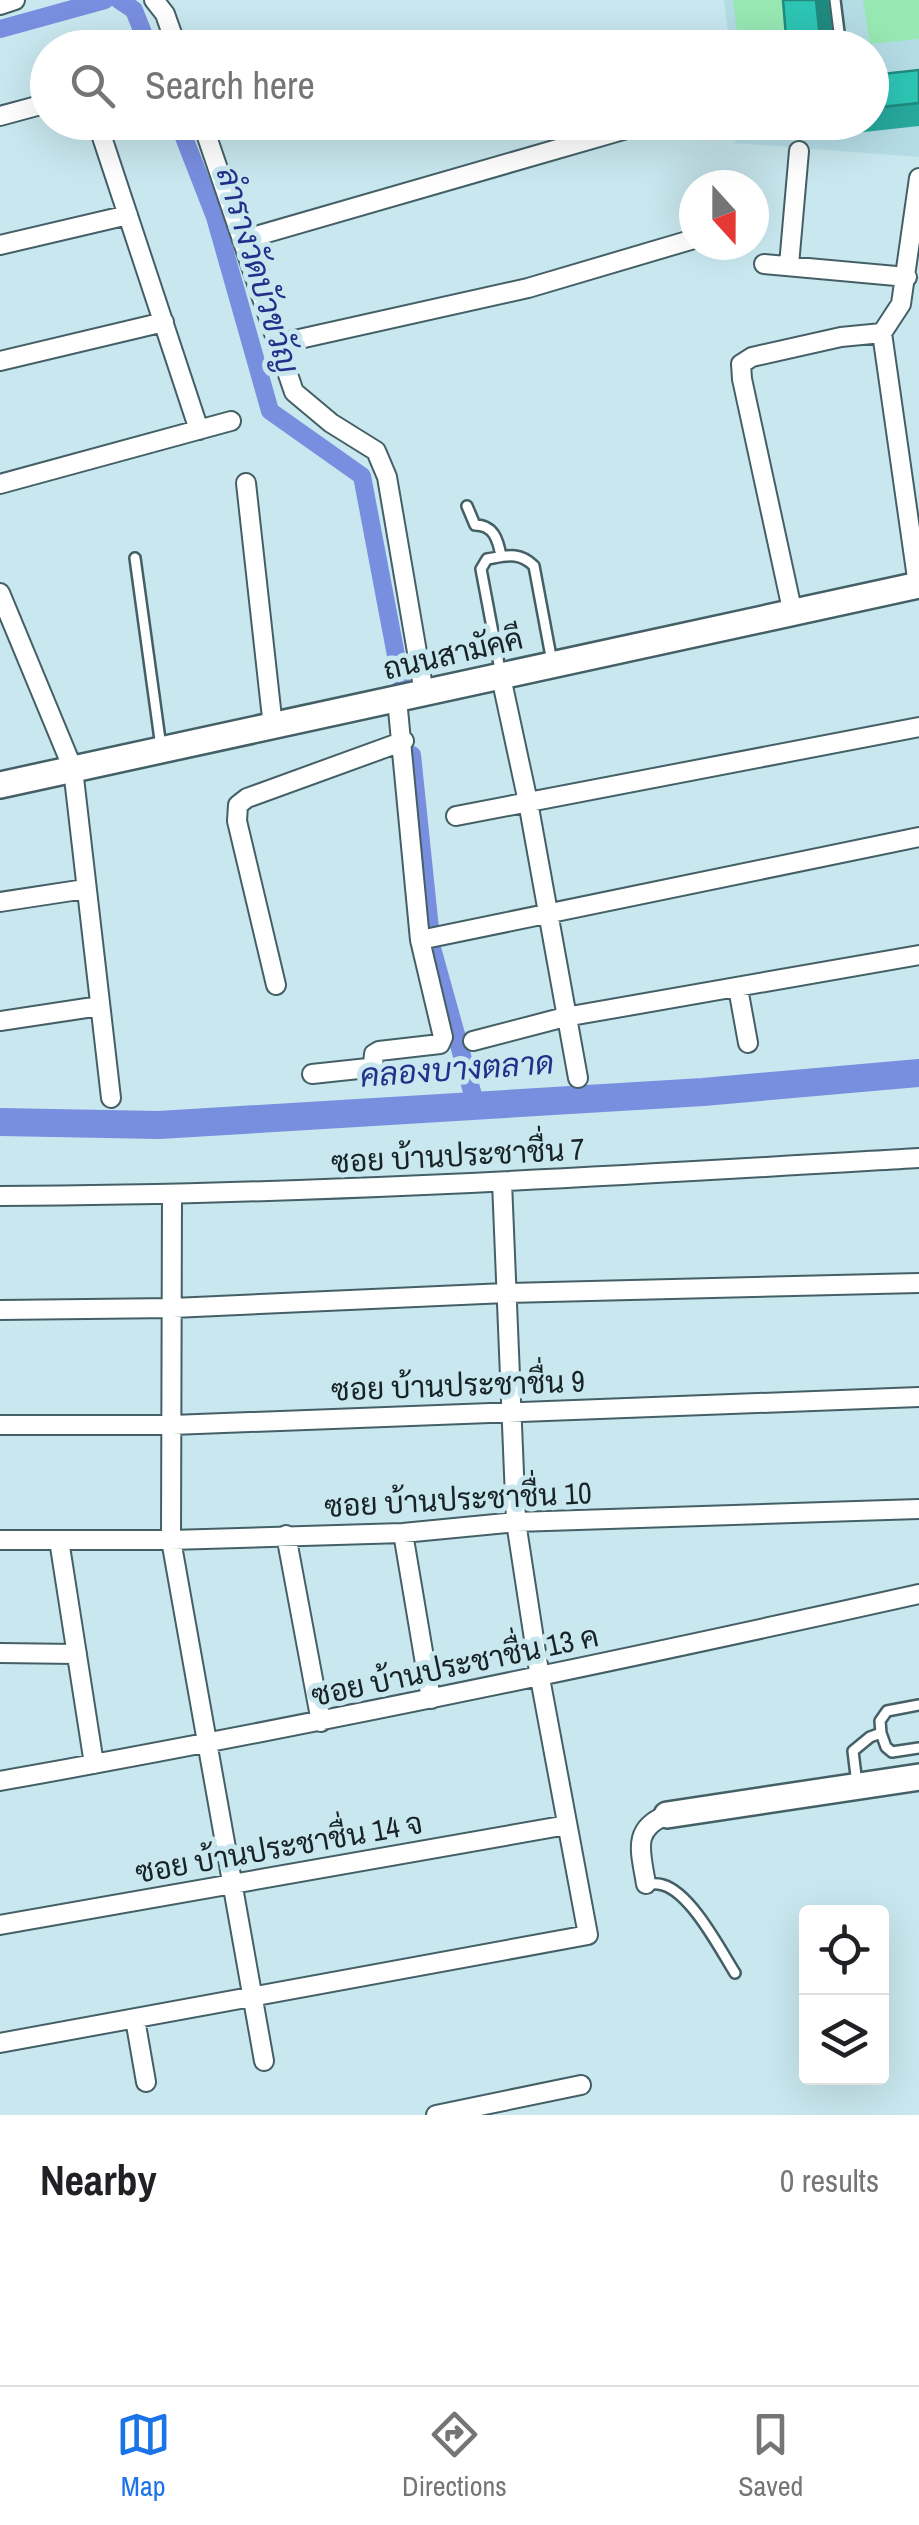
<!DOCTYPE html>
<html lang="en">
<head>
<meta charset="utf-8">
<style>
  body { margin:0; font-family:"Archivo Narrow",Sarabun,sans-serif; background:#f6f6f6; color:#202124 }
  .controls { position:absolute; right:30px; bottom:30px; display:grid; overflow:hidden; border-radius:10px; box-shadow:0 10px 40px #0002 }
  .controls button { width:90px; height:90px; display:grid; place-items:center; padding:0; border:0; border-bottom:2px solid #e0e0e0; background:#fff; color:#202124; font:50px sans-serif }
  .compass { position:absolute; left:679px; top:170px; width:90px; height:90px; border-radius:50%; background:#fff; box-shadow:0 10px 40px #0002; rotate:159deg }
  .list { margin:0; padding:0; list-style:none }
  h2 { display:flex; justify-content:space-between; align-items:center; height:130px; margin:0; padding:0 40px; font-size:42px }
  h2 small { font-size:32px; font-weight:400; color:#757577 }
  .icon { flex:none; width:55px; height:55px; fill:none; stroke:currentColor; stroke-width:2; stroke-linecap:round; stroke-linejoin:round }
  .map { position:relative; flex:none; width:919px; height:2115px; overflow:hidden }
  .search { position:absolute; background:#fff; box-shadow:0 10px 40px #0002; left:30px; right:30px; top:30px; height:110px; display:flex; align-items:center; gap:25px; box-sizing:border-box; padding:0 35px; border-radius:55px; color:#757577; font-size:38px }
  .sheet { height:270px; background:#fff }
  nav { display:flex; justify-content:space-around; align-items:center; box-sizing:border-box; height:140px; border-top:2px solid #e0e0e0; background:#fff; font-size:28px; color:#757577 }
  nav a { display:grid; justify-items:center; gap:5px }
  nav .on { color:#1a73e8 }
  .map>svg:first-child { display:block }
  .built { fill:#b4dce5 }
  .green { fill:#97e8b3 }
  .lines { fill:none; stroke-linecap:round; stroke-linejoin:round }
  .canal { stroke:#788edf; stroke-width:18 }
  .river { stroke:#788edf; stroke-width:28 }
  .lane-casing { stroke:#446066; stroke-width:14 }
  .street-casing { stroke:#446066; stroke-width:22 }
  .secondary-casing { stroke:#446066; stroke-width:30 }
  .lane { stroke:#fff; stroke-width:9 }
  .street { stroke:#fff; stroke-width:18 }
  .secondary { stroke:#fff; stroke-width:25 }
  .wall { fill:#27a99c }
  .shaded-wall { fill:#208a7f }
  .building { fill:#2dc5b5; stroke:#208a7f; stroke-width:2.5 }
  .labels { text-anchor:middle; stroke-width:10; stroke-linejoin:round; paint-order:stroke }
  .street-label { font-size:30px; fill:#182326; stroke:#c8e7ee }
  .water-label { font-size:32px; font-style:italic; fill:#242e8b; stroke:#c8e7ee }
</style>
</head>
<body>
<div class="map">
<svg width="919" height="2115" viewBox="0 0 919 2115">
  <rect width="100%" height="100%" fill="#c8e7ee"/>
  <path class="built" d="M724 0H919V157L735 143 734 123 872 122V48L730 47Z"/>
  <path class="green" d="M733 0H785L790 47H739Z
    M863 0H919V39L870 44Z"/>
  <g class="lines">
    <path class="canal" d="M119 0 134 10 149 48
      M0 29 105 0
      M178 122 215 217 270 411 362 476 402 687
      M412 755 432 948 476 1106"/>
    <path class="river" d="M0 1122 159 1125 703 1092 919 1073"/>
    <defs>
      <path id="lane" d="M835 0 841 48
        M467 506 475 525C494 525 498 540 501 556
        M135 558 161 747
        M501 675 481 569 487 559C506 556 519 551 534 566L552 662
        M881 1733 886 1747 892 1752 919 1748
        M857 1784 853 1751 870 1737 881 1733 880 1721 887 1711 919 1705
        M646 1884C652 1884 657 1883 663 1885 691 1893 720 1949 735 1973"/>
      <path id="street" d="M154 0 165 14 177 48
        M0 5 15 0
        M0 116 48 103
        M97 122 199 430
        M202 122 294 392 331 423 376 451 387 477 424 693
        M242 240 651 122
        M0 245 128 215
        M764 264 907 277
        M789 265 799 151
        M882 333 918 585
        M882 333 901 304 919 178
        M277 344 528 288 694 239
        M0 361 164 322
        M246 483 273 727
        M0 484 231 421
        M0 593 73 769 111 1098
        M793 614 742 379 741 364 752 357 841 337 882 333
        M501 677 528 802 578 1078
        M456 816 919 727
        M0 902 85 889
        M420 940 919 837
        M276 985 237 821 238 805 247 798 404 741
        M738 988 748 1043
        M0 1021 100 1006
        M473 1041 565 1017 919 955
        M312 1074 368 1068 373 1064 374 1054 379 1051 440 1044 443 1037 420 940 397 699
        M172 1195 171 1540 264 2061
        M0 1196C307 1195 613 1176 919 1158
        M0 1310 173 1308 506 1293 919 1283
        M0 1425H172L919 1397
        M403 1533 431 1699
        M286 1535 321 1722
        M0 1540H171L403 1533 516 1522 919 1509
        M59 1540 94 1764
        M0 1653 77 1654
        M0 1781C308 1726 614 1662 919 1594
        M646 1884C641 1852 631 1829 667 1815
        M0 1925 567 1825
        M135 2019 146 2082
        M0 2043 588 1935 540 1678 516 1522 502 1182
        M436 2115 581 2085"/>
      <path id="secondary" d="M0 785 919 585
        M667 1815 919 1777"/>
    </defs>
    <use href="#lane" class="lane-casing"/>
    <use href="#street" class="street-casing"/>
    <use href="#secondary" class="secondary-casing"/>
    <use href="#lane" class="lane"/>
    <use href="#street" class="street"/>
    <use href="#secondary" class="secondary"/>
  </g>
  <path class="wall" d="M919 70V126L819 137 810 122H872V75Z"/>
  <path class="shaded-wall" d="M816 0H829L834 48H821Z"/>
  <path class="building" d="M783 0H816L821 48H787Z
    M919 70V103L872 108V75Z"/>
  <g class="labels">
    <g class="street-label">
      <text transform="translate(453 654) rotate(-13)" y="10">ถนนสามัคคี</text>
      <text transform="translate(458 1156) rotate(-3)" y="10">ซอย บ้านประชาชื่น 7</text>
      <text transform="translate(458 1386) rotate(-2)" y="10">ซอย บ้านประชาชื่น 9</text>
      <text transform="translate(458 1500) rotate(-3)" y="10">ซอย บ้านประชาชื่น 10</text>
      <text transform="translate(455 1666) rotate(-12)" y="10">ซอย บ้านประชาชื่น 13 ค</text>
      <text transform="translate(279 1848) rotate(-10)" y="10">ซอย บ้านประชาชื่น 14 จ</text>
    </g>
    <g class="water-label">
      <text transform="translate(258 270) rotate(73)" y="11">ลำรางวัดบัวขวัญ</text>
      <text transform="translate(457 1069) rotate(-4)" y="11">คลองบางตลาด</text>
    </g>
  </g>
</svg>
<div class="controls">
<button><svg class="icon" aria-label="locate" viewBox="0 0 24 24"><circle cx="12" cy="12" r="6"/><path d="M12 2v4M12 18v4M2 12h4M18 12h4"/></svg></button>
<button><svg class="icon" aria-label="layers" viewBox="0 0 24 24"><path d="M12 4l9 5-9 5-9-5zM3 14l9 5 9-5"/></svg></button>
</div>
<svg class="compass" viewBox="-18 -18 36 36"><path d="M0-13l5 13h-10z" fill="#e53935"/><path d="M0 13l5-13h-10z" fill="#757577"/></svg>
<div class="search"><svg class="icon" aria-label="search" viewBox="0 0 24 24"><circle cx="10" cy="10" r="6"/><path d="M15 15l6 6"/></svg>Search here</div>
</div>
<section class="sheet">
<h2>Nearby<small>0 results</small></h2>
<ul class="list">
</ul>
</section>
<nav>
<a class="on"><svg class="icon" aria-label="map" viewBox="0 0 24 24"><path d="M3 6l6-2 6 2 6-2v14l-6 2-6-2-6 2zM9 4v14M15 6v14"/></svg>Map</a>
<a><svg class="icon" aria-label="directions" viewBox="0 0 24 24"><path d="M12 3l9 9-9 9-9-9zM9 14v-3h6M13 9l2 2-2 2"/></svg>Directions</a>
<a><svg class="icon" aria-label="saved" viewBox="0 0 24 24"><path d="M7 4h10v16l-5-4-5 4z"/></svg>Saved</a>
</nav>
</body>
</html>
